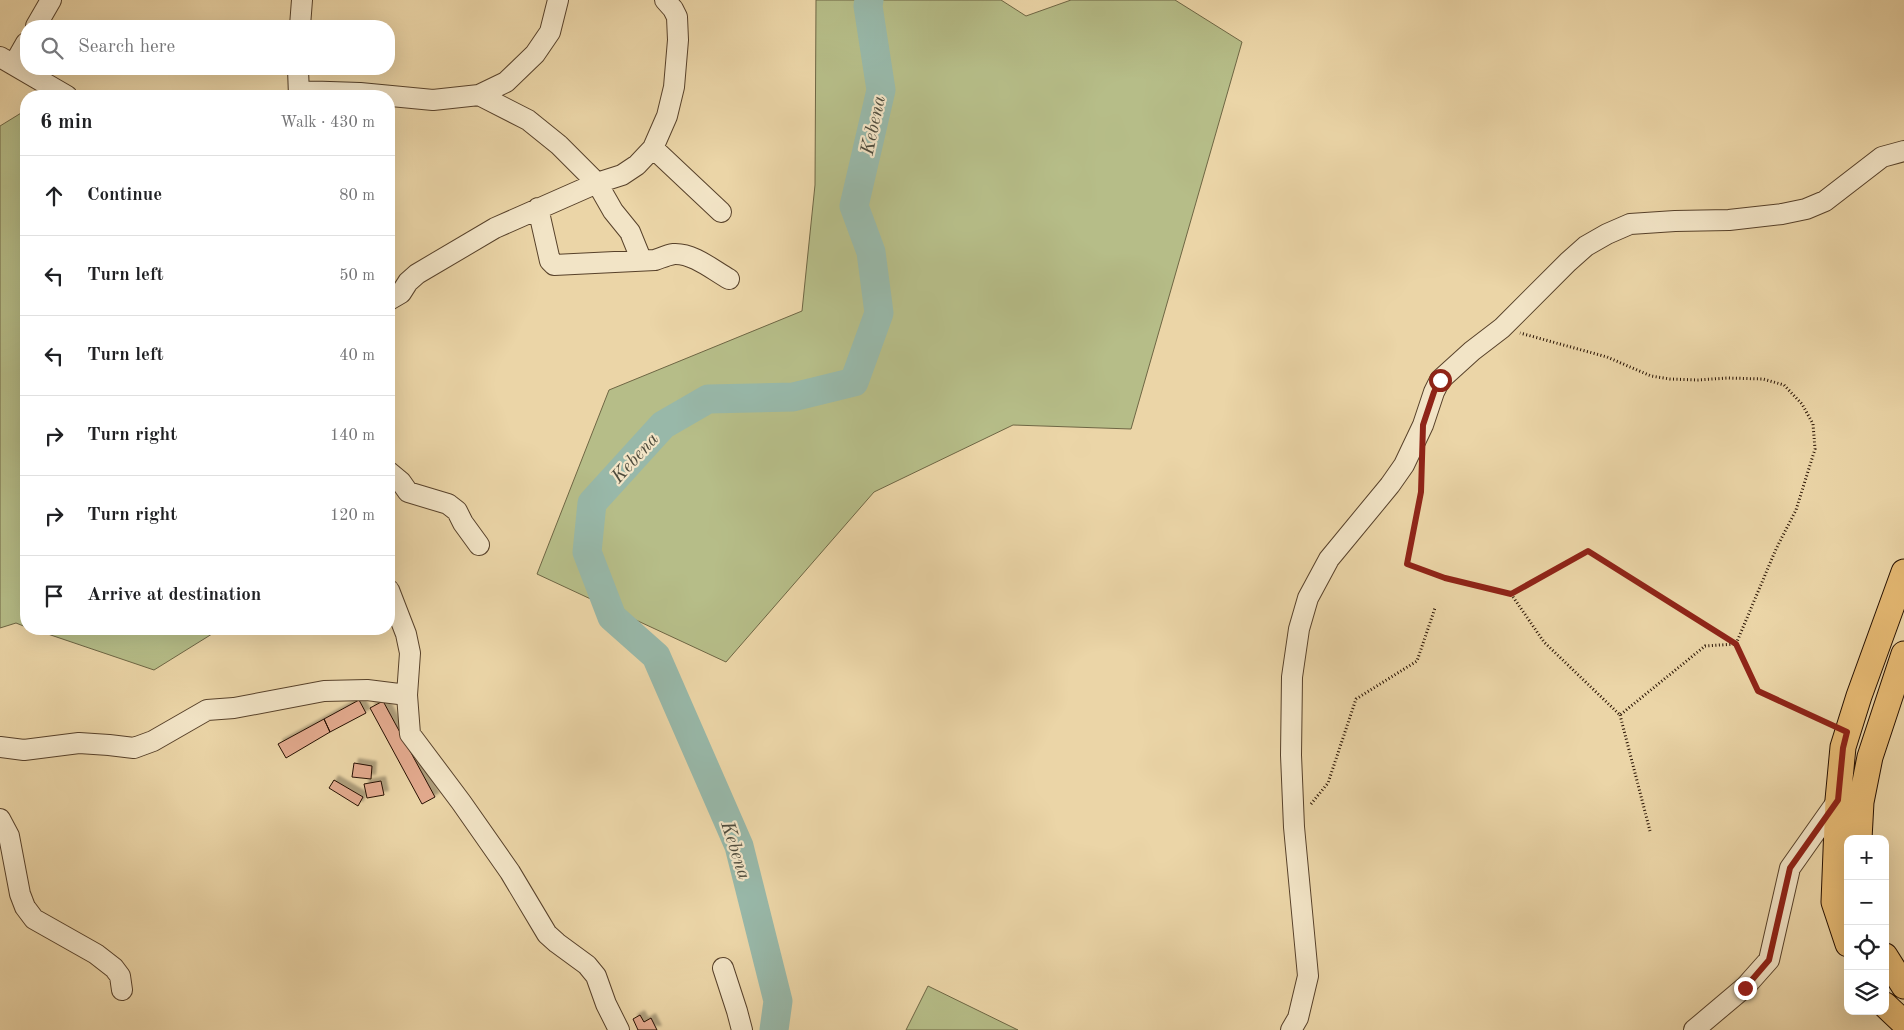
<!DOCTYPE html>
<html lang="en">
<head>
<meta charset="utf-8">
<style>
  body { margin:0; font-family:"Old Standard TT",serif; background:#f6f6f6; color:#202124 }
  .controls { position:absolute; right:15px; bottom:15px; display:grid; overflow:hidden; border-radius:10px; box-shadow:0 5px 20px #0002 }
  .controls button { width:45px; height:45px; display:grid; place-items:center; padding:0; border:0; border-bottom:1px solid #e0e0e0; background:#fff; color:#202124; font:25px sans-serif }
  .stop { position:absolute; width:15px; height:15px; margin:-11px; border:4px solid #8f2418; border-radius:50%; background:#fff }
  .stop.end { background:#8f2418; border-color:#fff; box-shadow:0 1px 5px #0008 }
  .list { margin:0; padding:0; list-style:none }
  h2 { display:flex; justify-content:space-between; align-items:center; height:65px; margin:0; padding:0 20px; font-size:21px }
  h2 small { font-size:16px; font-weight:400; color:#757577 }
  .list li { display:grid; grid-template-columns:32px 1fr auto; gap:15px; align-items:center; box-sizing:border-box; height:80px; padding:0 20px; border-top:1px solid #e0e0e0 }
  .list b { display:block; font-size:19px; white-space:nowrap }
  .list em { font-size:16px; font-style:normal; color:#757577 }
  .icon { flex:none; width:28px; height:28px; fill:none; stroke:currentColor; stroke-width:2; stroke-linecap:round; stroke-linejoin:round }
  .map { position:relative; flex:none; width:1904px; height:1030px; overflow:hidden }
  .search { position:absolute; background:#fff; box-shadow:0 5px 20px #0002; left:20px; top:20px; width:375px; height:55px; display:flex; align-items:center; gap:12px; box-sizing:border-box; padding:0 18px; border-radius:20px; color:#757577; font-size:19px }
  .panel { position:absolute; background:#fff; box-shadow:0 5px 20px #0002; left:20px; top:90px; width:375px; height:545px; border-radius:20px }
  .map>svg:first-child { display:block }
  .green { fill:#b6bd88; stroke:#6e6644 }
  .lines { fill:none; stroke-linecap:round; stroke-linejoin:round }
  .river { stroke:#98b8a9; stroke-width:29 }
  .building { fill:#e2a98d; stroke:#261001; filter:url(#shadow) }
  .minor-casing { stroke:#57412a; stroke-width:22 }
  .major-casing { stroke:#261001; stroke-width:27 }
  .path { stroke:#261001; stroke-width:3; stroke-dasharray:1 2.5; stroke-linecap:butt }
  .minor { stroke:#f2e4c6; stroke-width:20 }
  .major { stroke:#e6ba74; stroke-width:25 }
  .route { stroke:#8f2418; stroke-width:6 }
  .labels { text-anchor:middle; stroke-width:4.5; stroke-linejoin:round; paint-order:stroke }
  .water-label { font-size:19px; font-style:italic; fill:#4e4b3c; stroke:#f2e4c6 }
</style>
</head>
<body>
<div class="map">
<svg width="1904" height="1030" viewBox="0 0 1904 1030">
  <defs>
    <filter id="shadow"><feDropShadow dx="4.5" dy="-4.5" stdDeviation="1" flood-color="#0004"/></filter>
  </defs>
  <rect width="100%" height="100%" fill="#ebd5a7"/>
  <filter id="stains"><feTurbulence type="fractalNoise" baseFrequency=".004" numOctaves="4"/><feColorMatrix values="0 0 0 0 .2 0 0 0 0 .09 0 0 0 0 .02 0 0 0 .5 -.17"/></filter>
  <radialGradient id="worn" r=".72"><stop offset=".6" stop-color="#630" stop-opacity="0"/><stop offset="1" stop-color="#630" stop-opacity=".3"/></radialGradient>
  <path class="green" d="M816 0H1001L1026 16 1071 0H1175L1242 42 1131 429 1013 425 874 492 726 662 537 574 609 390 802 311 815 185Z
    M26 110V627L16 623 0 628V126Z
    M33 629H220L154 670Z
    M928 986 1018 1030H906Z"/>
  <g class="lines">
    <path class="river" d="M774 1030 778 1001 739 846 656 656 612 617 587 552 592 503 663 425 708 399 793 397 854 382 879 313 871 252 854 206 881 90 868 6 869 0"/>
  </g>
  <path class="building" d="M359 700 366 713 330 732 324 719Z
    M383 701 435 797 422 804 370 708Z
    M324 719 330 732 286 758 278 744Z
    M354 763 372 766 371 779 352 777Z
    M334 780 363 797 358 806 329 788Z
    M381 781 384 795 367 798 364 784Z
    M640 1015 644 1022 651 1018 657 1030H638L633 1019Z"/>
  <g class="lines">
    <defs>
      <path id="minor" d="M36 26 51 0
        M300 26 302 0
        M0 57 67 96
        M14 64 26 43
        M298 69 299 96
        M299 91 360 93 433 100 479 95 506 82 535 54 550 32 558 0
        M479 95 528 120 559 145 597 183 613 211 630 232 641 259
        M653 148 721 212
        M538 208 550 261 554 265 655 260C661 258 667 255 674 254 693 253 713 270 729 279
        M389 300 401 293 408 282 417 274 495 228 597 183 622 175 637 165 653 148 667 116 674 87 678 40 677 17 673 9 665 0
        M389 472 401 482 408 492 448 504 457 511 463 523 479 545
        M389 590 406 634 410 653 407 695 410 734 461 802 510 872 547 934 557 943 587 965 596 976 606 1004 619 1030
        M0 747 24 750 79 743 109 745 134 748 153 741 207 710 234 708 324 691 367 690 407 695
        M0 819 9 836 20 894 25 907 34 919 96 954 114 968 120 976 122 990
        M723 968 737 1011 742 1030
        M1291 1030 1298 1018 1308 976 1294 827 1291 755 1292 677 1299 629 1308 598 1329 559 1390 485 1404 465 1423 425 1434 392 1440 380 1472 351 1502 328 1568 262 1586 246 1607 234 1630 224 1675 221 1729 220 1782 214 1806 209 1825 201 1882 157 1904 151
        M1694 1030 1745 987 1769 960 1790 868 1838 800"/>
      <path id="major" d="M1859 839 1861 802 1870 757 1904 654
        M1848 944 1834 902 1838 800 1843 747 1859 696 1904 572
        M1885 956 1904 986
        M1885 1005 1904 1023"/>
    </defs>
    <use href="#minor" class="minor-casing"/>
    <use href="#major" class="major-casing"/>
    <path class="path" d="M1422 471 1421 491 1407 564 1445 579 1511 594 1588 551 1736 644 1758 691 1831 725
      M1511 594 1544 642 1620 715 1705 646 1736 644 1776 549 1796 510 1815 449 1813 424 1802 404 1784 385 1763 379 1728 378 1698 380 1670 379 1651 376 1607 357 1520 333
      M1620 715 1650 831
      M1311 804 1328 783 1356 699 1417 661 1435 608"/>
    <use href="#minor" class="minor"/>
    <use href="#major" class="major"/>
  </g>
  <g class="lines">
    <path class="route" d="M1440 380 1434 392 1423 425 1421 492 1407 564 1445 578 1511 594 1588 551 1736 644 1758 691 1847 732 1843 748 1838 800 1790 868 1769 960 1745 988"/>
  </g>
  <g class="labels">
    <g class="water-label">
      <text transform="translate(872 125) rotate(-78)" y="7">Kebena</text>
      <text transform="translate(634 457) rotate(-48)" y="7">Kebena</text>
      <text transform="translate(737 850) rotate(72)" y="7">Kebena</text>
    </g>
  </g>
  <rect width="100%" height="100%" filter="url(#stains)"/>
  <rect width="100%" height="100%" fill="url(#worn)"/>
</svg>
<div class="controls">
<button>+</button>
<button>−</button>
<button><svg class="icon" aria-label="locate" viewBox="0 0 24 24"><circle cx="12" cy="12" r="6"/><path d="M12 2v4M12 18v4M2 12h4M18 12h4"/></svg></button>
<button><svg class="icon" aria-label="layers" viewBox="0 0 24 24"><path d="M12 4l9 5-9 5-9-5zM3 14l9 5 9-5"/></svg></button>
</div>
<div class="stop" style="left:1440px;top:380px"></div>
<div class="stop end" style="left:1745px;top:988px"></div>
<div class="search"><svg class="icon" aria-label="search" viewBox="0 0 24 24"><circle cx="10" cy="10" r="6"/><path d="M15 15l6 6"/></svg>Search here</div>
<section class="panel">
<h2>6 min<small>Walk · 430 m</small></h2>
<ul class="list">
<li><svg class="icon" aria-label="ahead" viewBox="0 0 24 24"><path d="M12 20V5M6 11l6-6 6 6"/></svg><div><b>Continue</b></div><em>80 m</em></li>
<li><svg class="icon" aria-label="left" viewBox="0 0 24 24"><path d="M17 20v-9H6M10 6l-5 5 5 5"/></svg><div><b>Turn left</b></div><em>50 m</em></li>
<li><svg class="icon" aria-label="left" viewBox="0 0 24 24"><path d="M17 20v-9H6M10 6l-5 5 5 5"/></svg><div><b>Turn left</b></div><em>40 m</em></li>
<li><svg class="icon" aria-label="right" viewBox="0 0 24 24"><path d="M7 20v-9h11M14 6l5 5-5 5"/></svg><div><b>Turn right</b></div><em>140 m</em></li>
<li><svg class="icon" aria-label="right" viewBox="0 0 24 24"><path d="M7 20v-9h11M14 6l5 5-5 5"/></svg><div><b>Turn right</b></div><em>120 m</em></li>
<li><svg class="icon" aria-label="arrive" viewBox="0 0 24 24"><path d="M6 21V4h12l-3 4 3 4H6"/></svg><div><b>Arrive at destination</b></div></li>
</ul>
</section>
</div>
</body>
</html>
